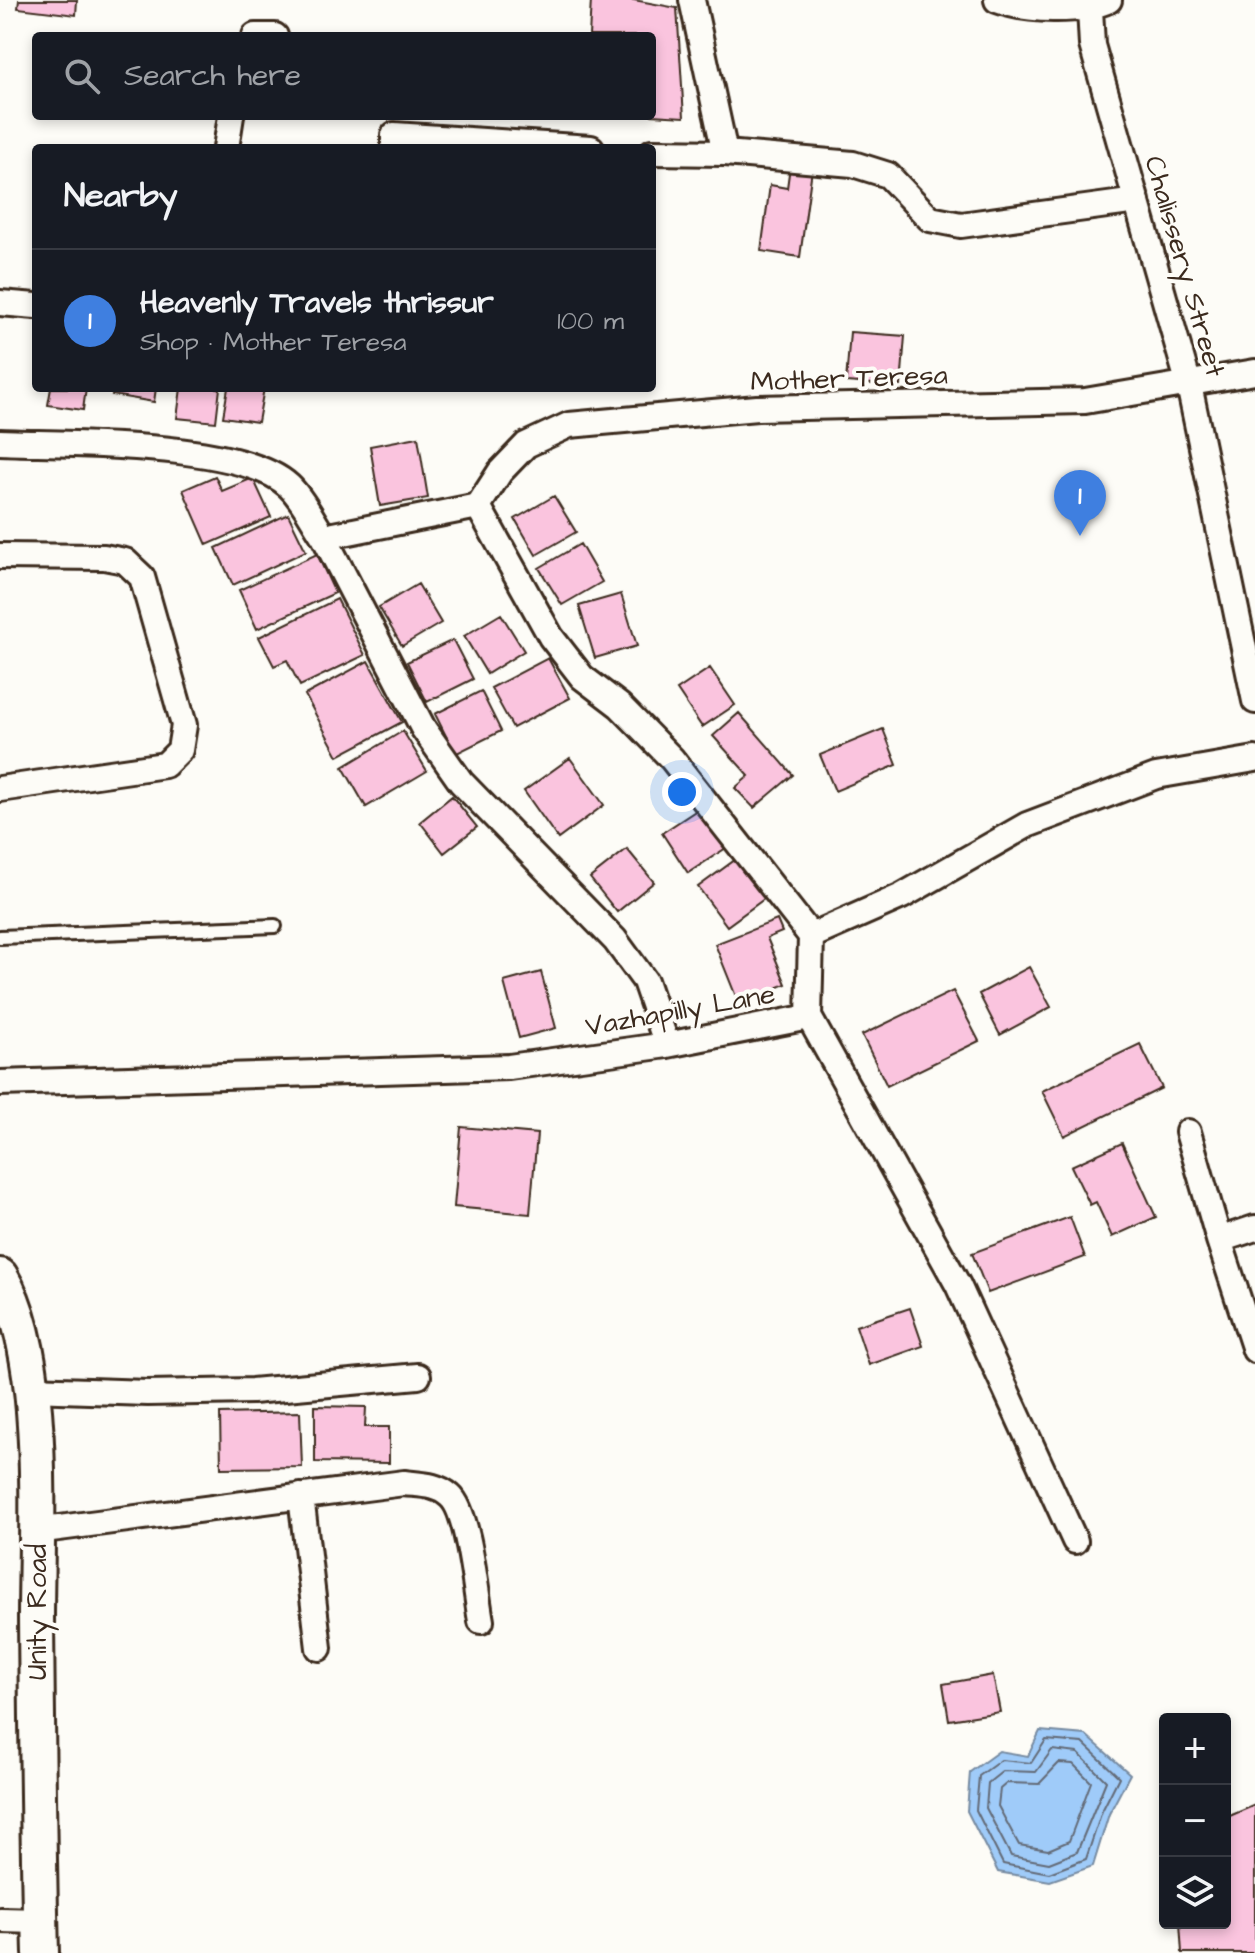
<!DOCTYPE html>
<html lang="en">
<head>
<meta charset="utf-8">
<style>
  body { margin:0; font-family:"Architects Daughter",sans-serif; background:#242831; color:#f1f3f6 }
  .controls { position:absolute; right:24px; bottom:24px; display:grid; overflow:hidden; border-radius:8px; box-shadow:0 4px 12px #0003 }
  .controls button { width:72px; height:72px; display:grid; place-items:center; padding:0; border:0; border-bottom:2px solid #363941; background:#171b24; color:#f1f3f6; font:40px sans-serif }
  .you { position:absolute; left:682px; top:792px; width:28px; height:28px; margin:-20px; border:6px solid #fff; border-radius:50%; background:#1a73e8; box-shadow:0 0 0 12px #1a73e833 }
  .badge { display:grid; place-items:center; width:52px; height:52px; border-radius:50%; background:#1f6fb2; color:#fff; font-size:26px; font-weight:700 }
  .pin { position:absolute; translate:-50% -66px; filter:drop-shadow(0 2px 4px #0008) }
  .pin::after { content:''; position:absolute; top:42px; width:28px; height:24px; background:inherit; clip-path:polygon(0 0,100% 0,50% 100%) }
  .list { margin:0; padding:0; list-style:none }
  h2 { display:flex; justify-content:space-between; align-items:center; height:104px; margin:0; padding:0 32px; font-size:34px }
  h2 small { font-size:26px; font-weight:400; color:#9ea1a6 }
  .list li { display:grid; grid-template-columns:52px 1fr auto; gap:24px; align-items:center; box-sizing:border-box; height:144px; padding:0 32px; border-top:2px solid #363941 }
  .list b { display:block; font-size:30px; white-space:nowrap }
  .list p { margin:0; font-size:26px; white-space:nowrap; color:#9ea1a6 }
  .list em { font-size:26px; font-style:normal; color:#9ea1a6 }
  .icon { flex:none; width:44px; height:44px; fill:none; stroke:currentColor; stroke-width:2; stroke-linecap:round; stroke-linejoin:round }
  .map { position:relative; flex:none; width:1255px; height:1953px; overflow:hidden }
  .search { position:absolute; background:#171b24; box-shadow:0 4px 12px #0003; left:32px; top:32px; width:624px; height:88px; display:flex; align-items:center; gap:20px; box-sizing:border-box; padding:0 28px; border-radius:8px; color:#9ea1a6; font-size:30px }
  .panel { position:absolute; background:#171b24; box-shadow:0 4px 12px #0003; left:32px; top:144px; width:624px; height:248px; border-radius:8px }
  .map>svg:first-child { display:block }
  .water { fill:#9fcbf9; stroke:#778ba1; stroke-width:2 }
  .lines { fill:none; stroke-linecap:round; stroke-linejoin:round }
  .shore { stroke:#636a76; stroke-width:2 }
  .building { fill:#fac4de; stroke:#3b2a1e; stroke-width:2 }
  .lane-casing { stroke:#3b2a1e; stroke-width:18 }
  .street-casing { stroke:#3b2a1e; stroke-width:30 }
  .secondary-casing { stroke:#3b2a1e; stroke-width:40 }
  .lane { stroke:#fdfcf7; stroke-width:12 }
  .street { stroke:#fdfcf7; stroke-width:24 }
  .secondary { stroke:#fdfcf7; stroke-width:34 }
  .labels { text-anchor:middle; stroke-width:8; stroke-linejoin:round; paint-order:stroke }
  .street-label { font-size:28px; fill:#3b2a1e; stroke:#fdfcf7 }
</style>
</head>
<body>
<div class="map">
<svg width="1255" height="1953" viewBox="0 0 1255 1953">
  <rect width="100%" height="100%" fill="#fdfcf7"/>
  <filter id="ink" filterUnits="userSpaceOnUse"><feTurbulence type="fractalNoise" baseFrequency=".0125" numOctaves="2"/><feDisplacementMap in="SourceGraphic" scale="16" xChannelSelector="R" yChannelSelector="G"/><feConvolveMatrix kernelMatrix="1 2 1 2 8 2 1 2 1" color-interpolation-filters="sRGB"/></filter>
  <g filter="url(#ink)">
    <path class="water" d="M1040 1731 1086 1735 1130 1774 1109 1814 1093 1866 1050 1881 998 1872 967 1811 970 1772 999 1751 1028 1756Z"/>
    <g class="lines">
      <path class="shore" d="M1046 1740 1083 1743 1119 1777 1102 1811 1086 1859 1049 1873 1003 1864 976 1810 979 1776 1001 1760 1031 1763Z
        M1052 1750 1078 1753 1106 1781 1077 1852 1049 1863 1011 1856 986 1808 988 1783 1003 1771 1036 1772Z
        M1059 1763 1073 1764 1091 1782 1069 1841 1048 1850 1019 1845 998 1806 1000 1789 1007 1783 1039 1784Z"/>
    </g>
    <path class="building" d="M19 0H77L76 15 18 8Z
      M591 0H634L677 8 684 117 652 115V36H589Z
      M790 166 812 169 800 257 761 251 770 185 787 188Z
      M850 332 905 336 901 386 846 382Z
      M51 388H86L83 410 48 405Z
      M113 388H156L154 402 112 395Z
      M181 388H220L216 422 177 418Z
      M228 388H264L258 422 223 417Z
      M418 437 428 498 380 506 370 446Z
      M215 476 222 491 253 478 271 517 207 545 183 490Z
      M554 496 576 532 536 555 515 519Z
      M288 514 306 551 233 585 216 548Z
      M580 544 602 582 562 605 539 568Z
      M317 554 335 593 257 629 239 590Z
      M418 584 441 623 402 646 379 607Z
      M621 594 637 646 595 658 579 606Z
      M337 599 365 655 300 686 287 660 274 666 259 637Z
      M501 614 524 651 487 674 464 636Z
      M453 640 473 679 427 702 407 662Z
      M548 658 570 698 513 728 491 688Z
      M368 661 402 722 338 756 305 695Z
      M710 668 735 705 702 727 677 690Z
      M481 691 501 731 455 754 435 714Z
      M739 713 793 775 754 808 735 788 749 776 713 736Z
      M883 729 897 765 835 791 820 755Z
      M403 731 427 771 366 807 343 767Z
      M570 758 604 805 558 839 524 791Z
      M452 796 477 827 444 853 420 822Z
      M700 808 726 848 688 873 662 833Z
      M627 849 654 882 617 912 590 878Z
      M739 857 768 896 727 926 698 887Z
      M777 920 782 932 767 938 786 984 739 1004 715 944Z
      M1029 967 1051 1007 1000 1035 979 994Z
      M541 972 556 1028 519 1038 504 982Z
      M953 991 979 1041 887 1086 862 1035Z
      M1140 1044 1162 1088 1064 1136 1042 1091Z
      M461 1127 537 1134 530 1214 454 1207Z
      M1122 1143 1156 1217 1112 1237 1096 1202 1090 1205 1071 1166Z
      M1070 1217 1085 1257 988 1293 972 1253Z
      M910 1308 923 1346 869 1365 856 1326Z
      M315 1406 366 1407 365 1427H389V1463L315 1462Z
      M300 1412 302 1467 221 1468 220 1414Z
      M993 1675 1000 1712 949 1720 943 1684Z
      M1255 1805V1953H1182L1180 1923H1225V1818Z"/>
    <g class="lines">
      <defs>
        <path id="lane" d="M0 937 275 926"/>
        <path id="street" d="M692 0 725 153
          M997 0C1026 11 1081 13 1109 0
          M1090 9 1092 45 1189 385 1255 701
          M255 36H275
          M226 148 231 116
          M394 148V135L591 148
          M652 152 725 153 853 164 888 175 930 219 961 225 1137 201
          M0 303 36 306
          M0 442C67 445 241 441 289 486 303 499 313 521 324 537
          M478 506 500 472 526 445 569 425 757 408 1085 401 1255 372
          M0 556 104 557 125 561 142 577 184 725 180 750 165 765 0 789
          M809 1017 958 1285 1075 1541
          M809 1017 811 936 902 896 1027 825 1156 776 1255 759
          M667 1045 645 981 615 940 461 782 423 728 324 537 478 506 551 637 582 677 620 706 672 759 811 936
          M0 1083 509 1067 667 1045 809 1017
          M1188 1132 1219 1240
          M1255 1228 1219 1240 1255 1350
          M30 1389 148 1393 252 1391 418 1376
          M301 1496 319 1648
          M36 1531 404 1483C420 1485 437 1484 450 1496 469 1512 476 1595 481 1621
          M0 1920 40 1921"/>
        <path id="secondary" d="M0 1276C48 1357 36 1523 36 1618 37 1730 38 1841 41 1953"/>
      </defs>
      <use href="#lane" class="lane-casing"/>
      <use href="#street" class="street-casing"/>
      <use href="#secondary" class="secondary-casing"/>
      <use href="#lane" class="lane"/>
      <use href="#street" class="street"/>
      <use href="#secondary" class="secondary"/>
    </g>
  </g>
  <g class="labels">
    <g class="street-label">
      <text transform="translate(1186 266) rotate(74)" y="10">Chalissery Street</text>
      <text transform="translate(849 377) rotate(-2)" y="10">Mother Teresa</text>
      <text transform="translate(680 1009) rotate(-10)" y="10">Vazhapilly Lane</text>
      <text transform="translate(36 1612) rotate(-90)" y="10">Unity Road</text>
    </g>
  </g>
</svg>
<div class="controls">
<button>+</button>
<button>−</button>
<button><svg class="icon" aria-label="layers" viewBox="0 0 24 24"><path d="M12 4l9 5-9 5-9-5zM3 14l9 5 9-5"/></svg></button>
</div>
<div class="you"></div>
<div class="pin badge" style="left:1080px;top:536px;background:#3f7fe0">1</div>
<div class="search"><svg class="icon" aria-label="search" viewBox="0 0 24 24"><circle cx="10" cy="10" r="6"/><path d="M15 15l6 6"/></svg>Search here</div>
<section class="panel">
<h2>Nearby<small></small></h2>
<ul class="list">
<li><span class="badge" style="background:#3f7fe0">1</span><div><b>Heavenly Travels thrissur</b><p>Shop · Mother Teresa</p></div><em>100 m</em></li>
</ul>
</section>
</div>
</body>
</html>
